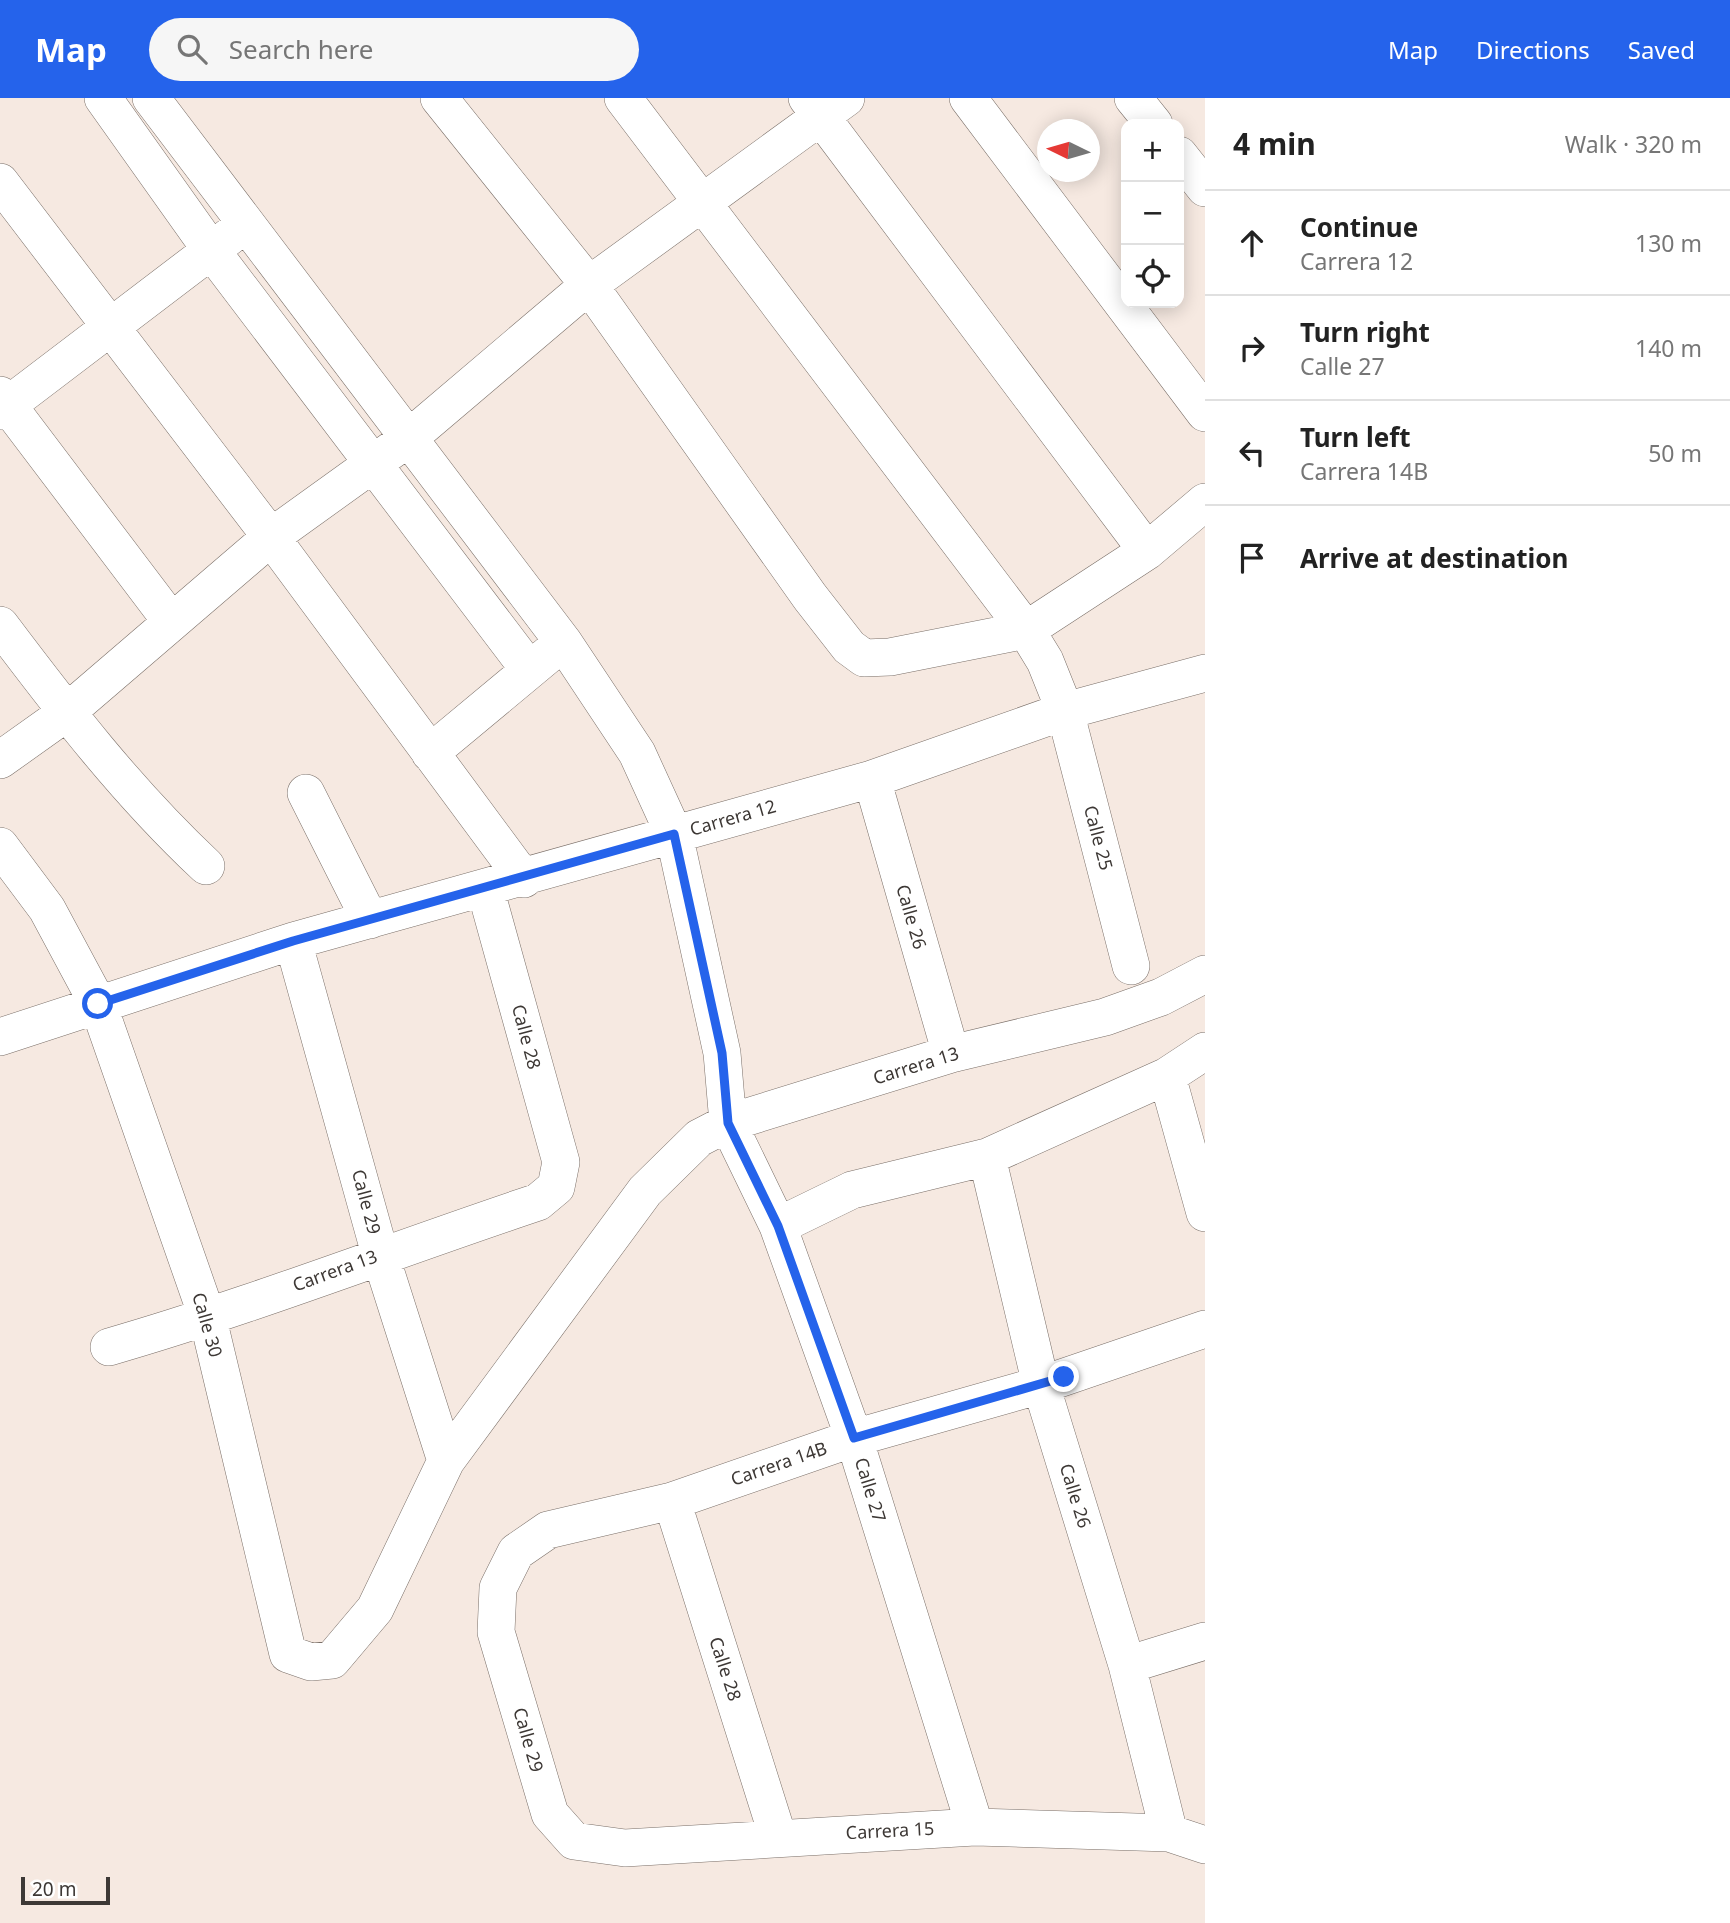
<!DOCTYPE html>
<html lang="en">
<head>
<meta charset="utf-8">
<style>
  body { margin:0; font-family:"Noto Sans",sans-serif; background:#f6f6f6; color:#222 }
  .controls { position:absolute; right:21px; top:21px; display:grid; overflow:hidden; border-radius:14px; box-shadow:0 4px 18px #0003 }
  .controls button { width:63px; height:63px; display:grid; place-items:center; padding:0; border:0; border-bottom:2px solid #e0e0e0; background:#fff; color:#222; font:35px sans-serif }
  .compass { position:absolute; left:1037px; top:21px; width:63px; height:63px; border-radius:50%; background:#fff; box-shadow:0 4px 18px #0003; rotate:275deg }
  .scale { position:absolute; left:21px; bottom:18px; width:89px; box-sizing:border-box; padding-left:7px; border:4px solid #3d3835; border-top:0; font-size:19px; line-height:24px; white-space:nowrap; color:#3d3835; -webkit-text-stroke:5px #fff; paint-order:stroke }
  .stop { position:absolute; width:21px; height:21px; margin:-16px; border:5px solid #2563eb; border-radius:50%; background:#fff }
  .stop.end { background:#2563eb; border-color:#fff; box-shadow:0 2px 7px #0008 }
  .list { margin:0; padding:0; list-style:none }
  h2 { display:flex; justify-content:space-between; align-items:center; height:91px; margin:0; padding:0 28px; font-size:30px }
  h2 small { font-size:23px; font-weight:400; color:#767676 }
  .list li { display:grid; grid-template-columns:46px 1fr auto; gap:21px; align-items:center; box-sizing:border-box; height:105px; padding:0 28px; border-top:2px solid #e0e0e0 }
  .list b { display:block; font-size:26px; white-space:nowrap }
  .list p { margin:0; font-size:23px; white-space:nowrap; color:#767676 }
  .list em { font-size:23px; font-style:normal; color:#767676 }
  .icon { flex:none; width:38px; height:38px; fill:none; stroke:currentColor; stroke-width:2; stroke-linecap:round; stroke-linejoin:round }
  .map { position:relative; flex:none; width:1205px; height:1825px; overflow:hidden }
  header { display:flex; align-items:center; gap:42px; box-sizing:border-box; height:98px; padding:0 35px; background:#2563eb; color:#fff }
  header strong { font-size:33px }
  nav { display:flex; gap:38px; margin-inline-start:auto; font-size:24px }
  .search { width:490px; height:63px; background:#f6f6f6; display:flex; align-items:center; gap:18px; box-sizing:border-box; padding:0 24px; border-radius:38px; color:#767676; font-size:26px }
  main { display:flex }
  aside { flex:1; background:#fff }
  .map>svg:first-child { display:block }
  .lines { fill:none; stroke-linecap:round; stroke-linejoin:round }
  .street-casing { stroke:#7a6f68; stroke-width:38 }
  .street { stroke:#fff; stroke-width:37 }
  .route { stroke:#2563eb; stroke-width:9 }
  .labels { text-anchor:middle; stroke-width:7; stroke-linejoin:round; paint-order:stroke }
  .street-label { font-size:18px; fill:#3d3835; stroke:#fff }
</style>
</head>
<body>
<header>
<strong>Map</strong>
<div class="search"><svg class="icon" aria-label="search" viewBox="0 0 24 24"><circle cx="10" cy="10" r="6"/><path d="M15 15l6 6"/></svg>Search here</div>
<nav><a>Map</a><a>Directions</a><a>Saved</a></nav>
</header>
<main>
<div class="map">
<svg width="1205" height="1825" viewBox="0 0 1205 1825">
  <rect width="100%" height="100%" fill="#f6e9e1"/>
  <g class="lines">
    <defs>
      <path id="street" d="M103 0 211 152 528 570
        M151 0 564 545 637 655 674 736 722 955 728 1025 778 1128 854 1340 975 1729
        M439 0 589 187 810 499 849 549 864 560 890 559 1026 532 1147 453 1205 404
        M623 0 1026 532 1045 563 1065 613 1131 868
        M807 0 1147 453
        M968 0 1205 315
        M1133 0 1154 26
        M1179 57 1205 90
        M0 84 271 439 524 781
        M0 297 171 523
        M0 313 230 138
        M0 527C64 612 128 695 206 768
        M430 655 549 556
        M0 662 66 615 271 439 410 339 589 187 846 0
        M872 681 951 956
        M306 695 370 822
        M0 748 47 811 98 906 208 1221 288 1556 311 1564 332 1562 375 1511 446 1363 645 1093 699 1040 728 1025 951 956 1105 919 1161 899 1205 876
        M293 843 380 1156 446 1363
        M0 939 293 843 872 681 1065 613 1205 575
        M1167 978 1205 1115
        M987 1059 1041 1287 1127 1567 1169 1735
        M778 1128 852 1092 987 1059 1167 978 1205 953
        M1205 1231 1041 1287 854 1340 672 1403 548 1432 516 1454 498 1490 496 1534 550 1716 574 1743 625 1750 975 1729 1169 1735 1205 1747
        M109 1249C254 1207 394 1152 538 1104L556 1089 561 1064 485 790
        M672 1403 778 1739
        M1127 1567 1205 1543"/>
    </defs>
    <use href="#street" class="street-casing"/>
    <use href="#street" class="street"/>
  </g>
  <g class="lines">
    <path class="route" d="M98 906 293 843 674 736 722 955 728 1025 778 1128 854 1340 1064 1279"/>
  </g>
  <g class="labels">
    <g class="street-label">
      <text transform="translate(733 720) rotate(-16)" y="6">Carrera 12</text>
      <text transform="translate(1098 740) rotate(75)" y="6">Calle 25</text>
      <text transform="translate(911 819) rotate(74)" y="6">Calle 26</text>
      <text transform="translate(526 939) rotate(75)" y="6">Calle 28</text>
      <text transform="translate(916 968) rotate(-17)" y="6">Carrera 13</text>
      <text transform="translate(366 1104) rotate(75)" y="6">Calle 29</text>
      <text transform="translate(335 1173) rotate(-20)" y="6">Carrera 13</text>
      <text transform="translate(207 1227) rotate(74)" y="6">Calle 30</text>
      <text transform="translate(779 1366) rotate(-19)" y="6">Carrera 14B</text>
      <text transform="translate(870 1392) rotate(73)" y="6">Calle 27</text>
      <text transform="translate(1075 1398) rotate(73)" y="6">Calle 26</text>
      <text transform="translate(725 1571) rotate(72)" y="6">Calle 28</text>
      <text transform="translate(528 1642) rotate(74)" y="6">Calle 29</text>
      <text transform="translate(890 1733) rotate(-3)" y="6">Carrera 15</text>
    </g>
  </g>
</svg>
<div class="controls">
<button>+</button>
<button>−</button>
<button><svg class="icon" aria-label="locate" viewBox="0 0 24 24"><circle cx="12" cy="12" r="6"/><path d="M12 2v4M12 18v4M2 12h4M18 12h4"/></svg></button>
</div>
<svg class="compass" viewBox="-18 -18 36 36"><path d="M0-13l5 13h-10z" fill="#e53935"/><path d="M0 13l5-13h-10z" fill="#767676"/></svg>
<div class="scale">20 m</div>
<div class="stop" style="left:98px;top:906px"></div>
<div class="stop end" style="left:1064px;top:1279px"></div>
</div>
<aside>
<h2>4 min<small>Walk · 320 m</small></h2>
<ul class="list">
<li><svg class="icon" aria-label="ahead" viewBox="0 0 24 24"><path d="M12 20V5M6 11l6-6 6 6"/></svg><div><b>Continue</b><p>Carrera 12</p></div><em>130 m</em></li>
<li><svg class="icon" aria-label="right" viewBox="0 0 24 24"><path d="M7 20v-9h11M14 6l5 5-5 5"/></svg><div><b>Turn right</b><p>Calle 27</p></div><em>140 m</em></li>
<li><svg class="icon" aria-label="left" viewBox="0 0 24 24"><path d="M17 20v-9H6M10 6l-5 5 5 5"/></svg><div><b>Turn left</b><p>Carrera 14B</p></div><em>50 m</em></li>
<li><svg class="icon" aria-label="arrive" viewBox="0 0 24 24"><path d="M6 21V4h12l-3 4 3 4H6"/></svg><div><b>Arrive at destination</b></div></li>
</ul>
</aside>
</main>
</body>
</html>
